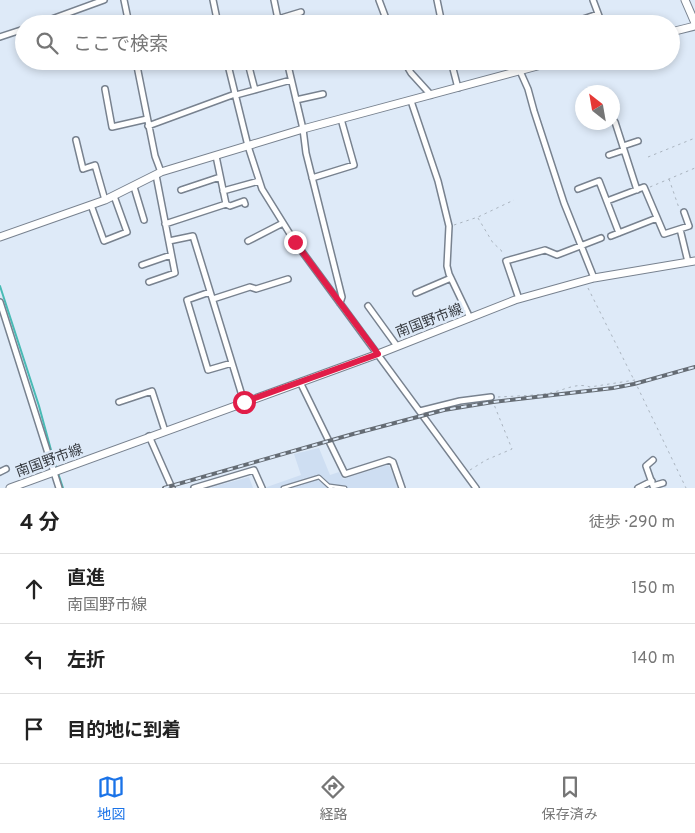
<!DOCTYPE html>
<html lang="ja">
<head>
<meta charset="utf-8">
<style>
  body { margin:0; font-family:Overpass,"Noto Sans JP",sans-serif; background:#f2f2f2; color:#222 }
  .compass { position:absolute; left:575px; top:85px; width:45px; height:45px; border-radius:50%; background:#fff; box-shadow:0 2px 8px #0003; rotate:329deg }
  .stop { position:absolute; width:15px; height:15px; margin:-11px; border:4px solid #e11d48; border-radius:50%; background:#fff }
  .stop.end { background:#e11d48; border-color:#fff; box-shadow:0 1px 5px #0008 }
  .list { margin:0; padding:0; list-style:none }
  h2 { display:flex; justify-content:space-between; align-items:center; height:65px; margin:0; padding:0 20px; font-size:21px }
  h2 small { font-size:16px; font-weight:400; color:#767676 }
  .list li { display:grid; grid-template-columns:32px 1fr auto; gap:15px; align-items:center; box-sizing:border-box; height:70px; padding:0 20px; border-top:1px solid #e0e0e0 }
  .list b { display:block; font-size:19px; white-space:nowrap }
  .list p { margin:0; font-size:16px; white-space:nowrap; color:#767676 }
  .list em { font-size:16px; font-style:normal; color:#767676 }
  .icon { flex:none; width:28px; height:28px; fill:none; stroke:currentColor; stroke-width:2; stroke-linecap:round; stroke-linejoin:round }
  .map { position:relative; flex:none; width:695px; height:488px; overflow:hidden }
  .search { position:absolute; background:#fff; box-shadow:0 2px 8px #0003; left:15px; right:15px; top:15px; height:55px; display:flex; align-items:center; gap:12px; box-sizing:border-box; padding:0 18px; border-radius:28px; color:#767676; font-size:19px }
  .sheet { height:275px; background:#fff }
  nav { display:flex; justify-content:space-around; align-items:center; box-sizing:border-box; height:70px; border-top:1px solid #e0e0e0; background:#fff; font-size:14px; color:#767676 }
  nav a { display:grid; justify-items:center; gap:2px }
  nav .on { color:#1a73e8 }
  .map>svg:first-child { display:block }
  .built { fill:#cedef2 }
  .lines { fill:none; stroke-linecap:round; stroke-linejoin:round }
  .stream { stroke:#49bbb5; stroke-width:2 }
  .lane-casing { stroke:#78828f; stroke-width:5 }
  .street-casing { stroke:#78828f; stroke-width:8 }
  .secondary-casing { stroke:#78828f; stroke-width:9 }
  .path { stroke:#aab4bf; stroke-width:1; stroke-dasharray:2.5 4; stroke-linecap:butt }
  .lane { stroke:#fff; stroke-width:2.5 }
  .street { stroke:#fff; stroke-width:5 }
  .secondary { stroke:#fff; stroke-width:7 }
  .rail-casing { stroke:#656c74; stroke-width:4 }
  .rail { stroke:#deeaf8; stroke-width:2; stroke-dasharray:5.5; stroke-linecap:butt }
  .route { stroke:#e11d48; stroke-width:6 }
  .labels { text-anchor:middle; stroke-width:5; stroke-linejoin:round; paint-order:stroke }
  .street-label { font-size:14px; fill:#373b41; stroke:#deeaf8 }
</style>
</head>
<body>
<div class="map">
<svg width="695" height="488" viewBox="0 0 695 488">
  <rect width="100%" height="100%" fill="#deeaf8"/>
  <path class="built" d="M319 448 330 475 339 472 343 479 387 465 390 467 398 488H264L301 475 294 454Z
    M249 477 253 488H209Z"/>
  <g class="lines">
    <path class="stream" d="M0 286 39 406 54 461 63 488"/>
    <defs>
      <path id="lane" d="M330 486 345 488
        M283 488 319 477 331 488"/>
      <path id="street" d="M124 0 129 24
        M213 0 218 24
        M274 0 279 24
        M379 0 388 24
        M437 0 442 24
        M593 0 602 24
        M278 19 301 12
        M577 21 598 14
        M38 24 104 0
        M0 37 24 29
        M136 61 155 156 161 172
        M227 61 248 146 262 189 295 242 476 488
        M287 61 303 129 306 153 342 297 340 303
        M404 61 411 73 431 95
        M451 61 458 88
        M248 63 255 90
        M520 71 528 89 534 111 564 203 594 278
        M105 89 112 127 147 119
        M236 95 291 80
        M296 100 323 94
        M411 101 438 181 449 226 447 266 449 274 470 318
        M615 122 637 190
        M148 126 235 94
        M76 140 83 169 95 165 105 200
        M623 146 638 141
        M609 155 624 150
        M312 178 354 165 341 119
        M134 187 144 220
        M578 189 599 181 619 233
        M181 190 220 177
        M223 191 259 181
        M607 201 644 187 664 234 689 226 684 212
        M226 204 230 206 244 201 245 204
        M91 205 104 241 127 232 114 196
        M165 224 226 204 216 156
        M680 229 688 262
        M611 236 657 218
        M169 241 193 236 244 402
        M248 241 283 223
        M142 265 171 255
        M149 282 175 273 156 175
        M210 292 187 300 208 370 232 363
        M416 293 451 278
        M213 299 250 287 256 289 288 279
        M519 299 506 261 545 250 557 255 601 238
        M0 302 59 488
        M368 306 397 346
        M300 382 345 474 389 460 393 462 402 488
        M119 402 152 391 165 431
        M420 411 460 401 491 397
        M149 436 172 488
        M653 460 646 466 653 486 663 483
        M0 472 6 469
        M194 488 254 470 262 488
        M638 488 652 481"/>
      <path id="secondary" d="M685 0 695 23
        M671 32 695 26
        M0 237 105 200 161 172 303 129 556 61
        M10 488 378 354 515 300 594 278 695 261"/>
    </defs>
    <use href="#lane" class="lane-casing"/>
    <use href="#street" class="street-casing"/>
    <use href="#secondary" class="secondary-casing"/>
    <path class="path" d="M648 157 695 138
      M669 179 679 208
      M650 187 695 168
      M478 218 493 243 501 250 503 255
      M454 225 478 217 514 200
      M588 288 638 388 686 488
      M498 397C514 396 532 396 549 393 563 391 576 382 590 387L635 380
      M470 470 486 460 512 449 493 402"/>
    <use href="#lane" class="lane"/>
    <use href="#street" class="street"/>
    <use href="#secondary" class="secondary"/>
    <defs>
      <path id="rail" d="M164 488 353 434 444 410 493 402 613 388 634 384 695 367"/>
    </defs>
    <use href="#rail" class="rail-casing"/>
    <use href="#rail" class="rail"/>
  </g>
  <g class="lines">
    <path class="route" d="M244 402 378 354 295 242"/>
  </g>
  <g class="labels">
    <g class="street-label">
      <text transform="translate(429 320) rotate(-21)" y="5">南国野市線</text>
      <text transform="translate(49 460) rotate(-20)" y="5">南国野市線</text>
    </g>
  </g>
</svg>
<svg class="compass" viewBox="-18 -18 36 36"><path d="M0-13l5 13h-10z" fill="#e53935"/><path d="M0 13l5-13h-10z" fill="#767676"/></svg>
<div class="stop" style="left:244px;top:402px"></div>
<div class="stop end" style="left:295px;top:242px"></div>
<div class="search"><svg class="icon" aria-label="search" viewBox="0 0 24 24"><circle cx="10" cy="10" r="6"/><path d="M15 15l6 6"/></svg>ここで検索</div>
</div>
<section class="sheet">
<h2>4 分<small>徒歩 · 290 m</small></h2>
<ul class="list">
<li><svg class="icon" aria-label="ahead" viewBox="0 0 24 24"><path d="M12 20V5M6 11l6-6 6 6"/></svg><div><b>直進</b><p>南国野市線</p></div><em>150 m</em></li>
<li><svg class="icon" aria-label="left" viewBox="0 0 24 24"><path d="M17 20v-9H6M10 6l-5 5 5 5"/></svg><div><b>左折</b></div><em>140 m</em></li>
<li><svg class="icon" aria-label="arrive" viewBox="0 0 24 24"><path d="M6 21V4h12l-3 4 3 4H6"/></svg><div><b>目的地に到着</b></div></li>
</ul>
</section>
<nav>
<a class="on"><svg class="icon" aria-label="map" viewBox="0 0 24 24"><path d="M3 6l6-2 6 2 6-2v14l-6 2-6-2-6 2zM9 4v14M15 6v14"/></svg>地図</a>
<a><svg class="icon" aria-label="directions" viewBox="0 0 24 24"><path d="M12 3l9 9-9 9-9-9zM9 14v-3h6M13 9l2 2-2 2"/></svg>経路</a>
<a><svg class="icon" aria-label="saved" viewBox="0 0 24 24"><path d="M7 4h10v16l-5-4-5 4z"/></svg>保存済み</a>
</nav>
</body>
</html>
